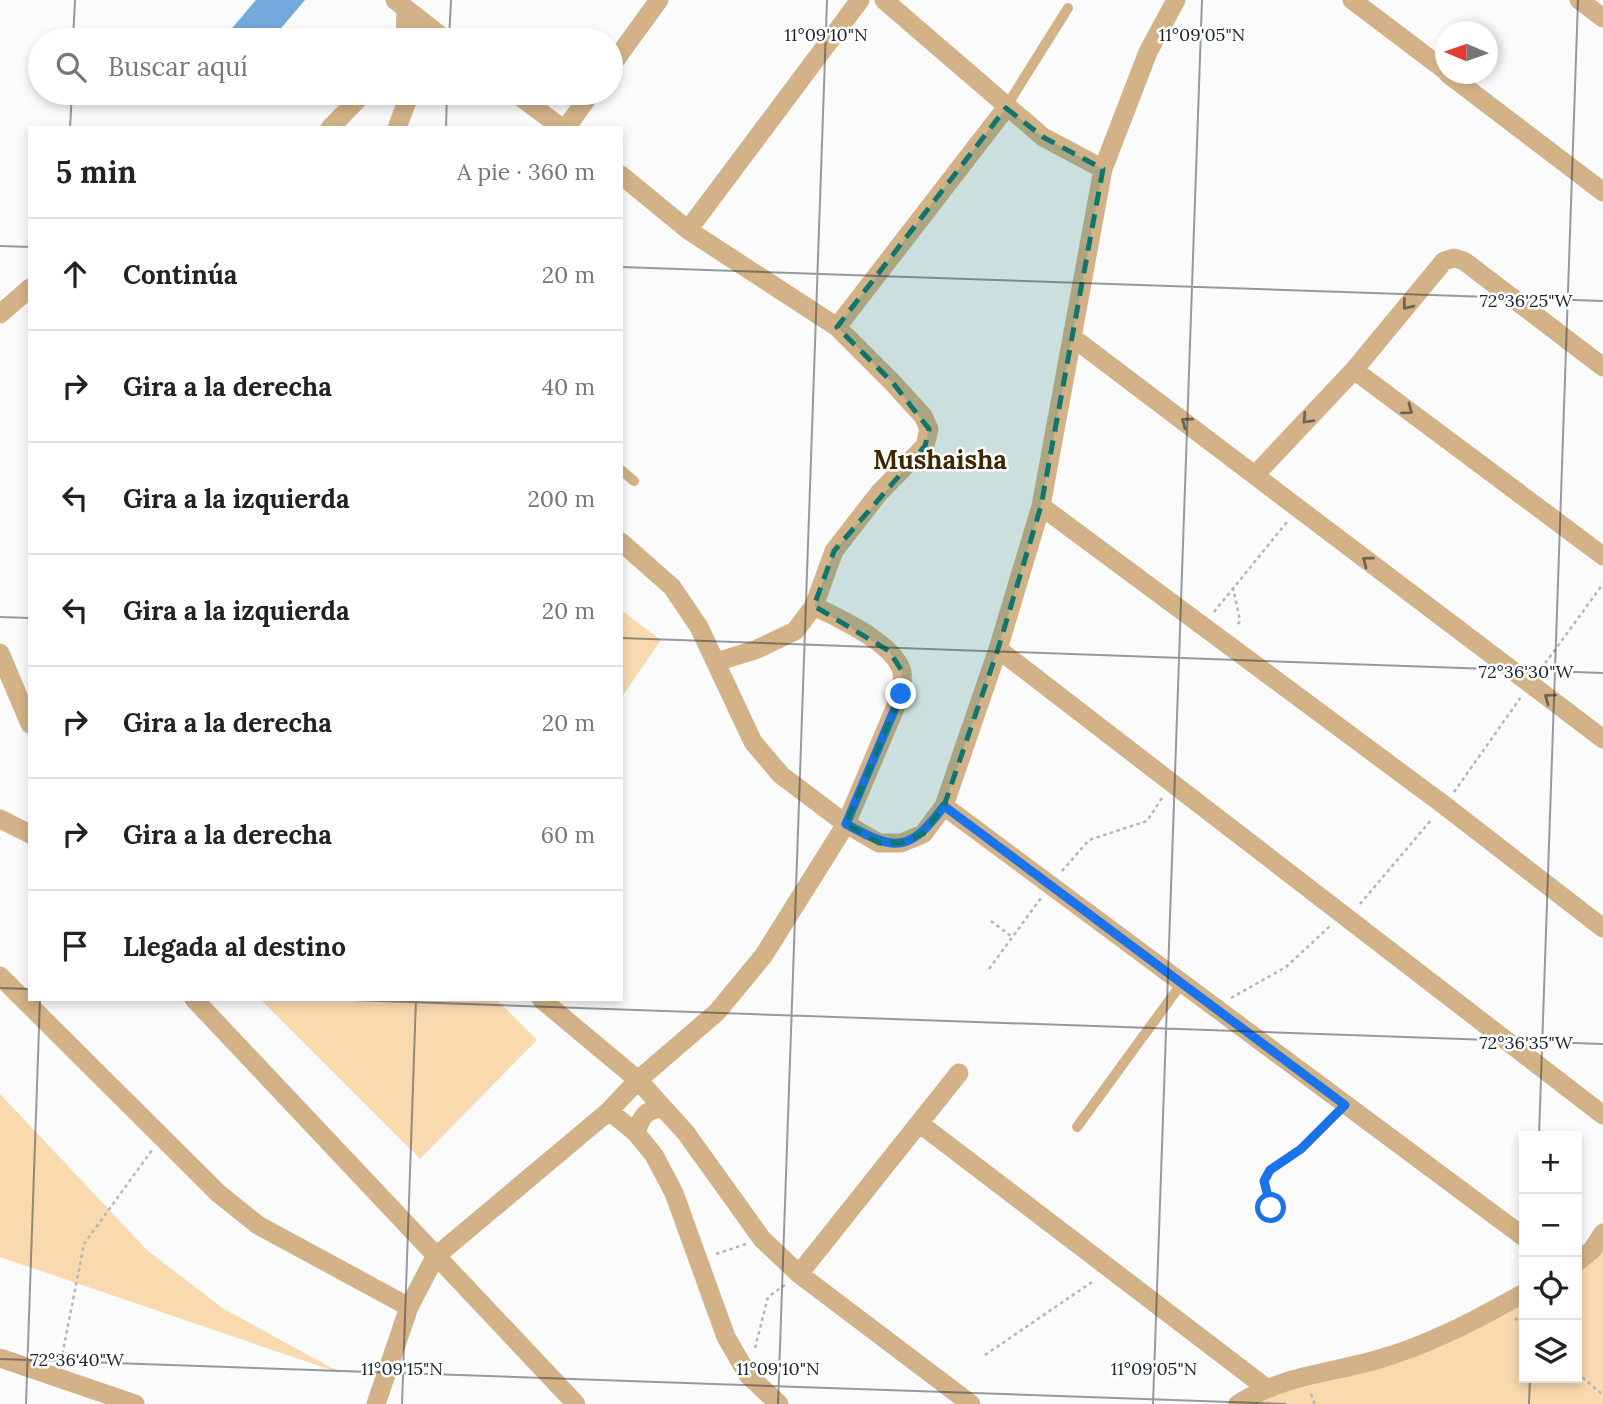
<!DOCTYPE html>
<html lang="es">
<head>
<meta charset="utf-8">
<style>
  body { margin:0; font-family:Lora,serif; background:#f6f6f6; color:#222 }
  .controls { position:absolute; right:21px; bottom:21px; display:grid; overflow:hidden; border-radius:0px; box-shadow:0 4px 10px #0003 }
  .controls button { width:63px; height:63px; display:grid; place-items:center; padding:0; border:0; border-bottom:2px solid #e0e0e0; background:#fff; color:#222; font:35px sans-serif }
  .compass { position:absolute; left:1435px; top:21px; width:63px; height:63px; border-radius:50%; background:#fff; box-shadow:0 4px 10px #0003; rotate:272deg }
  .stop { position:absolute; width:21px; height:21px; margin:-16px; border:5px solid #1a73e8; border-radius:50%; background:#fff }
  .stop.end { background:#1a73e8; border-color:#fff; box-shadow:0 2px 7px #0008 }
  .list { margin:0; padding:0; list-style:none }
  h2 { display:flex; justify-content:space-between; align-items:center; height:91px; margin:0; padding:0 28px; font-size:30px }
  h2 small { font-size:23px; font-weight:400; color:#767676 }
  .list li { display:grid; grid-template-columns:46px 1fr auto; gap:21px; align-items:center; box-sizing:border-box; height:112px; padding:0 28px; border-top:2px solid #e0e0e0 }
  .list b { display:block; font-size:26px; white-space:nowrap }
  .list em { font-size:23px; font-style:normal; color:#767676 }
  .icon { flex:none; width:38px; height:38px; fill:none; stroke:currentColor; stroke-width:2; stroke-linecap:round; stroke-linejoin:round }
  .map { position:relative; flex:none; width:1603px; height:1404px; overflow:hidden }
  .search { position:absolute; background:#fff; box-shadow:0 4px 10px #0003; left:28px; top:28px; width:595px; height:77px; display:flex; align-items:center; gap:18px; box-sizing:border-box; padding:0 24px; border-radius:38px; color:#767676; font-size:26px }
  .panel { position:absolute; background:#fff; box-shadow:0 4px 10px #0003; left:28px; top:126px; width:595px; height:875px; border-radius:0px }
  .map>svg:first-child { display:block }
  .green { fill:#f9daaf }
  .water { fill:#75a8dd }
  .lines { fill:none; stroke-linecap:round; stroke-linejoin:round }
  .path { stroke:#b3b6ba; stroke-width:2.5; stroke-dasharray:3.5 3.5; stroke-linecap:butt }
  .lane { stroke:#d2b286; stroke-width:10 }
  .street { stroke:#d2b286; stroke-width:19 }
  .oneway { stroke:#6d6456 }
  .route { stroke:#1a73e8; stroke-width:9 }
  .marked { fill:#0f766e; fill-opacity:0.2; stroke:#0f766e; stroke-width:5; stroke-dasharray:14 9; stroke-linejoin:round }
  .ticks { fill:none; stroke:#1a242f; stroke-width:2; stroke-opacity:0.45 }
  .labels { text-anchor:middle; stroke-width:5; stroke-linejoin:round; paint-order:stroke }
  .neighbourhood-label { font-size:26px; font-weight:bold; fill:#3d2701; stroke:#fff }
  .ticks-label { font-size:18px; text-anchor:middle; fill:#1a242f; stroke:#fff; stroke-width:5; stroke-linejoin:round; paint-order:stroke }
</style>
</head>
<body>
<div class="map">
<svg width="1603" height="1404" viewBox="0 0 1603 1404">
  <rect width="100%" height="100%" fill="#fbfbfb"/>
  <path class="green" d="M621 610 661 640 621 698Z
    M260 999H496L537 1040 420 1159Z
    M0 1094 148 1251 224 1309 343 1374 0 1257Z
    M1603 1243V1404H1257L1271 1395 1524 1301V1378H1577V1271Z"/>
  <path class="water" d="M256 0H305L271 40H222Z"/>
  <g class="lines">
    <path class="path" d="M1233 587 1240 621 1236 627
      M1214 612 1287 522
      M1541 669 1603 584
      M1454 792 1521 697
      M1062 871 1089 840 1147 821 1162 798
      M1360 904 1432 819
      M991 921 1012 937
      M989 969 1041 898
      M1231 998 1286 967 1330 926
      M1271 1208 1264 1181 1270 1170 1301 1149 1333 1117
      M716 1254 746 1244
      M1515 1318 1524 1327
      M755 1348 768 1297 785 1285
      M985 1355 1095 1280
      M61 1361 84 1244 152 1150
      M1577 1373 1603 1395
      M1311 1394 1315 1404"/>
    <path class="lane" d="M1006 107 1068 8
      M621 470 634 481
      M1077 1127 1182 983"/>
    <path class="street" d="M395 0 446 40
      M884 0 1043 137 1103 169
      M1352 0 1446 71
      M1579 0 1603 18
      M405 40 406 9
      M611 66 659 0
      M1448 74 1603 192
      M515 93 562 128
      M330 128 364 93
      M397 128 410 93
      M566 128 591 93
      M621 175 688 230 837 327 893 383 923 416 929 429 925 446 879 493 834 551 814 606 795 631 755 650 716 662
      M688 230 860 0
      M0 314 30 288
      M837 327 1006 108
      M1072 337 1603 739
      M1354 370 1603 556
      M1256 474 1354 370 1444 261 1454 258 1464 261 1603 367
      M1041 506 1444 805 1603 928
      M621 542 672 587 699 627 753 742 781 775 846 824 879 843H901L923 834 944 806 998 649 1041 506 1103 169 1148 52 1176 0
      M998 649 1603 1115
      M0 653 30 724
      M944 806 1524 1237
      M0 819 30 834
      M0 976 218 1193 258 1225 409 1307
      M194 999 576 1404
      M541 999 638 1080 686 1133 762 1239 799 1274 971 1404
      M609 1111 636 1133 654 1155 674 1193 726 1337 748 1375 779 1404
      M919 1123 1265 1387
      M636 1133C641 1117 645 1110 662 1108
      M1577 1262 1592 1250 1603 1233
      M799 1274 959 1073
      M0 1358 135 1404
      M376 1404 409 1307 435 1257 609 1111 638 1080 717 1012 764 955 846 824 901 694C902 687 903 679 902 672 895 643 838 618 814 606
      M1238 1404C1284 1375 1326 1374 1376 1360 1429 1345 1476 1320 1524 1293"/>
  </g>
  <defs><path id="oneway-chevron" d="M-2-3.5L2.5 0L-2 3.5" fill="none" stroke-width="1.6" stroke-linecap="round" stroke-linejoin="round" transform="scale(1.75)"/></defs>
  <g class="oneway">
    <use href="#oneway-chevron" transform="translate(1407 305) rotate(129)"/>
    <use href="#oneway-chevron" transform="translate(1408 410) rotate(37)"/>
    <use href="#oneway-chevron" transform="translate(1307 419) rotate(133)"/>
    <use href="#oneway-chevron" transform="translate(1186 422) rotate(-143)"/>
    <use href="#oneway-chevron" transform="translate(1367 561) rotate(-143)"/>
    <use href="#oneway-chevron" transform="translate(1549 698) rotate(-143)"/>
  </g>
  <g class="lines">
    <path class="route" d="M901 694 846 824C896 852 910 852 944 806L1345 1105 1301 1149 1270 1170 1264 1181 1271 1208"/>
  </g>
  <path class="marked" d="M1006 108 1043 137 1103 169 1041 506 998 649 944 806 923 834 901 843H879L846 824 901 694 902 671 889 651 814 606 834 551 925 446 929 429 893 383 837 327Z"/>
  <path class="ticks" d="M73 40 75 0M449 40 451 0M70 128 72 93M446 128 447 93M0 246 30 247M621 267 1603 301M0 617 30 618M621 638 1603 673M0 988 30 989M325 999 1603 1044M1539 1136 1578 0M0 1359 1286 1404M26 1404 40 999M402 1404 416 999M778 1404 827 0M1153 1404 1202 0M1529 1404 1530 1378"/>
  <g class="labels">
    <g class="neighbourhood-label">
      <text x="940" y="469">Mushaisha</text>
    </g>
  </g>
  <g class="ticks-label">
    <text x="826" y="41">11°09'10"N</text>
    <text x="1202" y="41">11°09'05"N</text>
    <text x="1526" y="307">72°36'25"W</text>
    <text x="1526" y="678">72°36'30"W</text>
    <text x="1526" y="1049">72°36'35"W</text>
    <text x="77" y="1366">72°36'40"W</text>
    <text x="402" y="1375">11°09'15"N</text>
    <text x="778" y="1375">11°09'10"N</text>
    <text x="1154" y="1375">11°09'05"N</text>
  </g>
</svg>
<div class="controls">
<button>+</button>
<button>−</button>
<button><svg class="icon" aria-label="locate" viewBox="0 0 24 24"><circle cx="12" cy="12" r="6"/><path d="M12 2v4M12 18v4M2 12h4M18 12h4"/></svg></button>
<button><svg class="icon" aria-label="layers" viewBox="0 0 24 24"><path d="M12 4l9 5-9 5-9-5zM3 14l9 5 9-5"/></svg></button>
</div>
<svg class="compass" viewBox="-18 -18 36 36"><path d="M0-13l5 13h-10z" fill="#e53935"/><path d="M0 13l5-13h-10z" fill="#767676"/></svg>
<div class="stop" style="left:1271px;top:1208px"></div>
<div class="stop end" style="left:901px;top:694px"></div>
<div class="search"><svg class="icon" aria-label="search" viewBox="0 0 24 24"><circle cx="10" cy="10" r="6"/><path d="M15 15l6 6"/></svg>Buscar aquí</div>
<section class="panel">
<h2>5 min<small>A pie · 360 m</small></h2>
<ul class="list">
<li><svg class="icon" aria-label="ahead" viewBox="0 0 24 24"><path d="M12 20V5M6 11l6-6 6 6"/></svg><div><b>Continúa</b></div><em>20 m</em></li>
<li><svg class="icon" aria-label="right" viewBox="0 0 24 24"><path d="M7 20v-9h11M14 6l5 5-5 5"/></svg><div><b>Gira a la derecha</b></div><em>40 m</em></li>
<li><svg class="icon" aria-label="left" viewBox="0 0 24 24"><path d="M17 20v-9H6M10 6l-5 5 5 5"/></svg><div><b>Gira a la izquierda</b></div><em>200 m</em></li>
<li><svg class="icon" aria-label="left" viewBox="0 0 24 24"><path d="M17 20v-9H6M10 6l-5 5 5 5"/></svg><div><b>Gira a la izquierda</b></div><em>20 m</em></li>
<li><svg class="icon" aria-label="right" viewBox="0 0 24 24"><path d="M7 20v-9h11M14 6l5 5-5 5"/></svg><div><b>Gira a la derecha</b></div><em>20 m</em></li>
<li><svg class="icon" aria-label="right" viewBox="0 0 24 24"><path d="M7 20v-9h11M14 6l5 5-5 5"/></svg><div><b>Gira a la derecha</b></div><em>60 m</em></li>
<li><svg class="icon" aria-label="arrive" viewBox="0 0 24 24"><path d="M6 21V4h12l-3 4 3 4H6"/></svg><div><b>Llegada al destino</b></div></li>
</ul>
</section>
</div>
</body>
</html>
